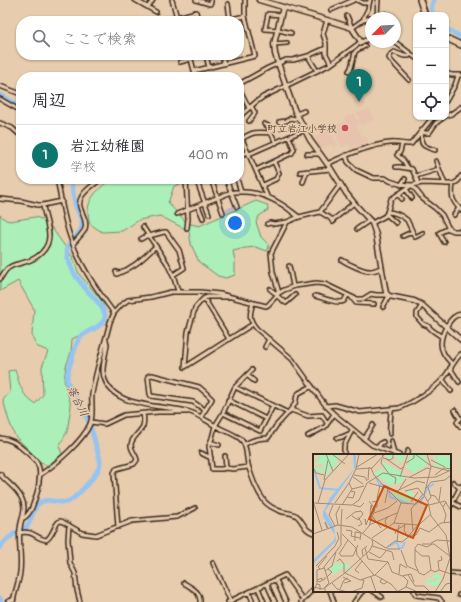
<!DOCTYPE html>
<html lang="ja">
<head>
<meta charset="utf-8">
<style>
  body { margin:0; font-family:Pangolin,"Klee One",sans-serif; background:#f2f2f3; color:#2b2b33 }
  .controls { position:absolute; right:12px; top:12px; display:grid; overflow:hidden; border-radius:8px; box-shadow:0 1px 3px #0004 }
  .controls button { width:36px; height:36px; display:grid; place-items:center; padding:0; border:0; border-bottom:1px solid #e1e1e2; background:#fff; color:#2b2b33; font:20px sans-serif }
  .compass { position:absolute; left:365px; top:12px; width:36px; height:36px; border-radius:50%; background:#fff; box-shadow:0 1px 3px #0004; rotate:246deg }
  .you { position:absolute; left:235px; top:223px; width:14px; height:14px; margin:-10px; border:3px solid #fff; border-radius:50%; background:#1a73e8; box-shadow:0 0 0 6px #1a73e833 }
  .badge { display:grid; place-items:center; width:26px; height:26px; border-radius:50%; background:#0f766e; color:#fff; font-size:13px; font-weight:700 }
  .pin { position:absolute; translate:-50% -33px; filter:drop-shadow(0 1px 2px #0008) }
  .pin::after { content:''; position:absolute; top:21px; width:14px; height:12px; background:inherit; clip-path:polygon(0 0,100% 0,50% 100%) }
  .list { margin:0; padding:0; list-style:none }
  h2 { display:flex; justify-content:space-between; align-items:center; height:52px; margin:0; padding:0 16px; font-size:17px }
  h2 small { font-size:13px; font-weight:400; color:#7c7c81 }
  .list li { display:grid; grid-template-columns:26px 1fr auto; gap:12px; align-items:center; box-sizing:border-box; height:60px; padding:0 16px; border-top:1px solid #e1e1e2 }
  .list b { display:block; font-size:15px; white-space:nowrap }
  .list p { margin:0; font-size:13px; white-space:nowrap; color:#7c7c81 }
  .list em { font-size:13px; font-style:normal; color:#7c7c81 }
  .icon { flex:none; width:22px; height:22px; fill:none; stroke:currentColor; stroke-width:2; stroke-linecap:round; stroke-linejoin:round }
  .map { position:relative; flex:none; width:461px; height:602px; overflow:hidden }
  .search { position:absolute; background:#fff; box-shadow:0 1px 3px #0004; left:16px; top:16px; width:228px; height:44px; display:flex; align-items:center; gap:10px; box-sizing:border-box; padding:0 14px; border-radius:16px; color:#7c7c81; font-size:15px }
  .panel { position:absolute; background:#fff; box-shadow:0 1px 3px #0004; left:16px; top:72px; width:228px; height:112px; border-radius:16px }
  .map>svg:first-child { display:block }
  .built { fill:#e7c2ac }
  .green { fill:#acefb9; stroke:#748c6c }
  .lines { fill:none; stroke-linecap:round; stroke-linejoin:round }
  .river { stroke:#96c4f1; stroke-width:5 }
  .street-casing { stroke:#3b2a1e; stroke-width:6 }
  .secondary-casing { stroke:#3b2a1e; stroke-width:7 }
  .highway-casing { stroke:#3b2a1e; stroke-width:8 }
  .street { stroke:#e7ccae; stroke-width:3 }
  .secondary { stroke:#e7ccae; stroke-width:4 }
  .highway { stroke:#e7ccae; stroke-width:5 }
  .poi-dot { fill:#d1495b; stroke:#e7ccae; stroke-width:1.5 }
  .labels { text-anchor:middle; stroke-width:3; stroke-linejoin:round; paint-order:stroke }
  .poi-label { font-size:10px; fill:#3b2a1e; stroke:#e7ccae; text-anchor:end }
  .water-label { font-size:11px; font-style:italic; fill:#443933; stroke:#e7ccae }
  .inset-river { fill:none; stroke:#96c4f1; stroke-width:2 }
  .inset-road { fill:none; stroke:#a28b74; stroke-width:1 }
  .view { fill:#c55010; fill-opacity:0.15; stroke:#c55010; stroke-width:2 }
  .inset-edge { fill:none; stroke:#3b2a1e; stroke-width:2 }
</style>
</head>
<body>
<div class="map">
<svg width="461" height="602" viewBox="0 0 461 602">
  <rect width="100%" height="100%" fill="#e7ccae"/>
  <filter id="ink" filterUnits="userSpaceOnUse"><feTurbulence type="fractalNoise" baseFrequency=".025" numOctaves="2"/><feDisplacementMap in="SourceGraphic" scale="8" xChannelSelector="R" yChannelSelector="G"/><feConvolveMatrix kernelMatrix="1 2 1 2 8 2 1 2 1" color-interpolation-filters="sRGB"/></filter>
  <g filter="url(#ink)">
    <path class="built" d="M361 93 366 106 359 109 358 107H356L351 97Z
      M369 109 374 119 361 125 360 122 356 124 362 137 365 136 369 144 359 148 358 145 351 148 348 144 342 147 335 132 332 134 337 145 333 147 331 144 323 148 322 147 320 148 315 137 316 136V135L330 129 331 132 334 131 332 127 346 121 344 118 350 115V116L355 114 357 120 360 119 357 113Z"/>
    <path class="green" d="M111 179H180V184L174 186 168 203 187 223 199 226 256 201 267 205 268 210 259 216 256 222 261 237 267 243 269 247 267 251 256 247 245 248 233 251 235 262V275L226 278 218 276 199 262 191 244 189 231 160 216 139 220 122 231 102 232 90 224C89 220 88 215 88 211 88 197 101 187 111 179Z
      M0 215 6 220 10 221 35 217 47 221 73 258 79 274 102 301 106 314 98 326 72 339 71 352 66 366 64 380 71 406 67 432 59 446 62 454 48 465 43 464 15 436 9 421 3 400 10 392 8 371 15 370C20 385 21 395 35 404L43 395 42 367 48 351 36 346 32 335 34 309 18 281 0 291Z"/>
    <g class="lines">
      <path class="river" d="M433 15C431 10 431 5 434 0
        M446 29 461 37
        M0 95 21 107
        M0 547C6 540 17 530 26 528 31 521 33 509 38 504 46 496 58 504 67 502 75 500 94 477 98 470 102 463 99 456 97 449 94 440 92 429 88 420 84 413 81 406 77 399 74 393 68 386 67 380 66 374 77 341 80 337 87 330 105 327 105 316 105 306 87 292 82 284 76 277 70 267 68 258 63 241 81 238 82 226 83 219 78 212 76 206 73 197 72 188 71 179
        M0 598 1 602"/>
      <defs>
        <path id="street" d="M135 0 156 12
          M172 0 178 21
          M196 0 210 4 211 2V0
          M357 0 363 3H369
          M228 4 230 19
          M148 7 153 0
          M331 10 354 0
          M281 15 268 14 265 29 279 30 291 33
          M347 16 352 28 363 20 371 18
          M377 16 378 0
          M372 18 386 14
          M170 19 196 12 198 21
          M327 20 323 34 326 43V54L331 64
          M364 20V17L368 9 370 0
          M222 21 245 16
          M395 42 416 58
          M274 44 287 43
          M206 55 209 68
          M222 55 224 64
          M308 56 317 71
          M180 62 191 59
          M194 71 255 56 245 16V0
          M349 71 351 68 355 52 357 50 365 46
          M446 73 452 75H461
          M188 77 195 75 190 55
          M409 80 393 63 389 58 391 54 394 52 404 56H409L410 54
          M239 84 268 68 286 60H293L308 56 326 48
          M0 86 21 94
          M239 88 249 108
          M0 99 21 111
          M446 101 455 85 458 76
          M297 114 304 111
          M446 116 451 114 461 107
          M239 117 256 102 263 97 331 64 361 42 371 38
          M249 121 255 113 251 106
          M279 122 286 121 291 118 294 119 298 117
          M0 123 12 128 21 136
          M264 124 268 126 271 133
          M421 131 425 133H429L436 123 444 117
          M422 132C420 145 422 146 435 150
          M402 144 400 152 397 155 403 160 408 168
          M249 154 304 130
          M307 154H320
          M346 155 348 162 356 170 371 177 374 178H385L390 181 399 184 412 185 423 199 435 208 442 215 449 229 454 231H461
          M239 156 248 152
          M436 161 445 184
          M327 164C346 155 369 145 390 143 396 142 402 144 408 144H411L433 117
          M396 167H400L412 169C414 174 417 178 418 183
          M256 170 292 153 294 149 289 137
          M300 172 331 169
          M416 176 439 169
          M57 179C61 198 64 221 71 239 80 266 97 290 114 313
          M186 179 188 219 187 228
          M196 179 209 214
          M211 179 223 213
          M226 179 237 207
          M237 179 241 192
          M303 182 307 171
          M453 184C451 197 452 201 461 210
          M263 185 276 179 279 173 274 162
          M401 185 405 179
          M406 189 412 198
          M398 194 402 199
          M267 196 242 139C253 131 258 132 271 133L276 143
          M0 199 21 201 38 205H43L62 201
          M198 206 203 218
          M320 212 330 218 333 222
          M387 212C395 212 401 215 407 220L415 237 423 233
          M177 214 229 193C247 189 266 195 281 204 288 208 293 213 299 217
          M386 214 396 223
          M454 215 459 208
          M332 220C337 218 348 207 354 203
          M372 223 385 216 387 213 391 199 412 185 423 183 453 184 458 181 461 176
          M267 224 270 223 274 224 287 222
          M143 227 167 263 174 278 178 291
          M357 229 370 220
          M149 236 164 232H166L179 250 184 268 173 275
          M403 236 412 232
          M141 239 148 235
          M444 242 439 233 449 228
          M73 244C77 239 82 235 85 229 89 216 74 209 82 196 86 189 95 184 101 179
          M342 260C348 264 365 272 371 271 374 271 378 269 381 268
          M289 266 293 286
          M116 272 117 274C135 267 142 259 156 246
          M0 279C3 275 5 269 10 267 14 264 20 264 25 262 37 259 49 249 49 236 49 226 44 215 43 205
          M270 289 275 293 279 292
          M279 293 273 272 271 253 287 222 299 217 320 212 340 185
          M277 296 286 303 295 295
          M315 296C322 297 338 305 344 301 345 300 346 297 347 296
          M204 298 229 339
          M352 298 356 303 374 304
          M253 303C249 315 249 320 257 329L292 359 326 406 334 414 372 445 399 455
          M422 305 417 313V317L423 324 428 326 432 330 442 337
          M383 307 389 296
          M106 340 107 344C106 353 103 362 103 371 106 410 164 404 190 412 197 414 203 419 209 422 218 428 227 431 236 436 249 442 245 457 249 468 252 478 257 491 263 499 266 505 276 510 283 512 288 513 293 513 297 516 304 522 304 531 314 533
          M265 347 269 339
          M452 364C447 359 441 352 441 344 441 334 450 315 461 314
          M185 367 188 332 195 308 202 300 207 297H228
          M185 367 253 324
          M450 368 459 382
          M247 375 254 381
          M443 380 451 391
          M235 387 252 370
          M228 400 266 419
          M326 406 335 405 360 412 399 408C409 405 436 388 443 379 450 371 453 361 461 354
          M291 410 308 416 322 415 327 423
          M455 410 460 419
          M223 413 260 431 273 406
          M201 417 212 399 207 394 199 387 152 375 148 376 150 394 151 396 193 402 205 410
          M461 418 457 422 461 427
          M91 422 105 424 124 415 158 412H187
          M390 434C389 426 391 417 391 409
          M308 436 325 427 334 414
          M0 438C11 439 16 443 24 450 36 460 42 465 39 481 39 488 37 493 35 499 32 508 30 515 22 519
          M337 438 342 437 351 433
          M364 439 373 425
          M391 441 394 454
          M210 442 219 445
          M245 444C252 440 259 438 268 438L276 426 288 413 295 404 297 395 299 393 312 386
          M378 447 381 443 383 442
          M201 453 211 458
          M344 455V446L352 430
          M406 455 408 451
          M225 456 226 468
          M248 467 233 469 226 468 222 469H212L209 446 212 438 215 426 223 413 234 389 235 387 288 413
          M0 474C7 483 17 488 22 499 27 510 21 517 20 529 18 543 22 557 20 572 19 582 15 591 13 601
          M41 474C56 464 83 441 90 424 94 415 91 403 92 394 96 369 104 346 110 322L114 313 121 305 128 300 151 297 171 292H200L220 294 266 306 268 305 279 293 284 290 295 286 316 283 325 284 356 299H363L371 294 376 295H386
          M453 482 460 488
          M450 501 461 507
          M450 507 461 486
          M69 525 68 540 70 563 75 573 77 590 80 602
          M118 527 114 473 116 469 134 464 137 460C136 454 131 451 131 445 131 438 140 433 143 426 144 422 144 418 143 414
          M19 533C35 530 34 538 46 540 53 537 55 522 60 521 61 521 62 521 63 522L82 533 96 535 132 521 177 517 195 508
          M213 563 231 602
          M450 573 461 574
          M276 580 286 602
          M184 583C192 588 201 592 200 602
          M267 584 275 602
          M258 588 264 602
          M330 591 334 602
          M373 591 382 597
          M414 591 416 595 439 598 442 602
          M249 592 253 602
          M459 595H461
          M228 602 285 575 303 600
          M301 602 314 588
          M354 602C357 599 359 594 363 591"/>
        <path id="secondary" d="M259 0 327 20 352 28 361 42
          M283 7 274 44 275 54 289 95 294 109 310 140 331 169 346 193 354 203 372 223 376 235 386 293 389 296 414 301 422 305 461 340
          M8 602 13 600"/>
        <path id="highway" d="M420 0 425 15
          M446 38 461 45"/>
      </defs>
      <use href="#street" class="street-casing"/>
      <use href="#secondary" class="secondary-casing"/>
      <use href="#highway" class="highway-casing"/>
      <use href="#street" class="street"/>
      <use href="#secondary" class="secondary"/>
      <use href="#highway" class="highway"/>
    </g>
  </g>
  <circle class="poi-dot" cx="345" cy="128" r="4"/>
  <g class="labels">
    <g class="poi-label">
      <text x="337" y="132">町立岩江小学校</text>
    </g>
    <g class="water-label">
      <text transform="translate(78 401) rotate(63)" y="4">落合川</text>
    </g>
  </g>
  <g transform="translate(313 454)">
    <rect width="138" height="138" fill="#e7ccae"/>
    <path d="M4 0H27L23 7 26 10 20 14 17 11 18 16 13 23 12 16 8 20 0 13 12 15 9 10 0 11 7 5V1L4 5 2 4ZM74 0H91L92 7 83 9 82 7 86 6 81 2 77 6 72 3ZM96 0H111L112 3 115 9 108 17 107 14 104 16 103 20 92 13 96 10ZM125 0 138 3V14L119 12 123 10 120 3 123 1V5H125ZM71 8 91 20 92 24 86 30 76 31 61 19 68 14 74 20 69 10ZM98 36 101 41 97 47 89 49 79 39 85 38 87 40 85 41 93 43V39ZM23 109 34 110 38 113 36 115 30 114 19 121 17 114ZM123 118 129 124 125 132 113 131 112 127 117 129 125 125 123 123 115 128 113 124H118Z" fill="#acefb9"/>
    <path d="M40 0H43V13L12 57 21 73 23 87 0 110V106L21 86 22 81 10 63V58L17 44 41 15Z" fill="#96c4f1"/>
    <path class="inset-river" d="M1 16 7 34 26 36M63 23 66 30 75 33 77 43 96 50M101 51 108 47 115 33 121 30M75 93 84 88 86 94H89L92 88"/>
    <path class="inset-road" d="M13 0 20 17M19 0 32 10M69 0 70 4 77 6 80 4V0M102 0 118 12 136 17M114 0 118 13 111 41 115 48 118 62 133 81 137 104 130 125 122 138M72 4 88 15 90 13M69 5 68 9 77 21 83 24 82 30M118 6 132 13M93 9 101 4V1M0 13 3 19 11 21M44 13 65 0M58 14 61 21 71 32M43 15 59 14 72 0M41 21 52 23 54 27M122 21 131 14 138 15M40 23 50 30M87 23 95 0M97 23 114 14 118 15M11 26 15 6M55 26 56 13M56 29 84 37 104 27 112 29M115 33 118 43 115 47M113 34 118 28 132 26 138 21M39 35 51 32M86 36 93 25M76 37 88 49 101 50M92 37 105 34 110 41M117 41 122 42 130 53M34 43 40 44 42 38 38 37M66 46 64 45 67 31M126 47 128 33M59 48 64 47V53H61M98 48 105 38M0 49 39 51 46 46 54 29 70 19 101 24 123 23 138 16M5 49 12 26 36 0M22 49 36 29M72 49 75 35M1 50 9 76M20 51 16 61 22 72M29 51 39 35 36 29 43 15 46 0M40 51 47 53 51 49M101 51 111 43M116 51 132 47 138 57M61 59 75 54 84 47M57 60 58 51 60 58M56 63H60L68 74M33 65 42 58 48 57 50 60 45 66 39 62M53 68 52 65 53 71 55 66M81 69 88 49M131 69 133 61 130 53 133 48M92 70 91 76 94 82M25 71 23 60 27 52M28 71 29 55M56 71 84 59M45 72 49 70 45 63M14 74 12 68 15 74M74 74 72 67 75 62M33 76 39 77 38 82 47 84M100 76 117 61M50 79 56 72 62 55 56 47M0 80 25 71 39 73 73 94 82 87 89 88 98 81H103L107 74 116 78 128 69 138 68M29 80 43 94 44 101 61 121M82 80 83 76 92 71M94 83 100 77 98 55 110 40M59 84 81 69 105 71M42 87V78L48 79 47 86M84 87 86 71M118 89 124 86 137 87M105 90 102 94V110L106 119 111 121 118 116M105 90 114 93 119 90M109 90H121L138 103M59 92 79 98 81 106M52 94 55 105 75 108M74 95H87M88 96 94 112 105 117M102 96 109 102H116L118 116M56 98 67 104 73 97M26 100 35 86M27 100 28 102H40L45 91M50 102 49 96 54 92M24 107 27 105 31 110V119M3 112 22 92 26 84 24 78M7 115 5 113 14 102M118 116 122 118 126 116 138 120M126 116 125 107 129 106 128 102M12 117 19 112 23 98M32 119 57 96 60 90 59 86M46 119 42 116 49 107M86 120 87 110 94 114M62 121 75 108 79 118 89 122 98 120 101 128M95 121 102 132H111L117 138M14 123 19 118 15 115M30 123 38 127 31 129M58 123 63 138M69 124 67 128 71 130 74 128M9 126V124L4 126 6 128 12 125V123M19 129 24 135 34 138M4 130V116L11 114M0 133 10 135 32 119 47 126 62 121 78 130 85 138M93 133 105 138M27 135 31 126 35 124M0 138 4 130 7 131V136M12 138V133L16 129 11 113 28 91V72M38 138 49 134 51 126H48M84 138 93 133 95 127 90 122M127 138 133 130 138 129"/>
    <path class="view" d="M71 32 114 51 100 84 56 65Z"/>
    <rect width="138" height="138" class="inset-edge"/>
  </g>
</svg>
<div class="controls">
<button>+</button>
<button>−</button>
<button><svg class="icon" aria-label="locate" viewBox="0 0 24 24"><circle cx="12" cy="12" r="6"/><path d="M12 2v4M12 18v4M2 12h4M18 12h4"/></svg></button>
</div>
<svg class="compass" viewBox="-18 -18 36 36"><path d="M0-13l5 13h-10z" fill="#e53935"/><path d="M0 13l5-13h-10z" fill="#7c7c81"/></svg>
<div class="you"></div>
<div class="pin badge" style="left:359px;top:102px">1</div>
<div class="search"><svg class="icon" aria-label="search" viewBox="0 0 24 24"><circle cx="10" cy="10" r="6"/><path d="M15 15l6 6"/></svg>ここで検索</div>
<section class="panel">
<h2>周辺<small></small></h2>
<ul class="list">
<li><span class="badge">1</span><div><b>岩江幼稚園</b><p>学校</p></div><em>400 m</em></li>
</ul>
</section>
</div>
</body>
</html>
